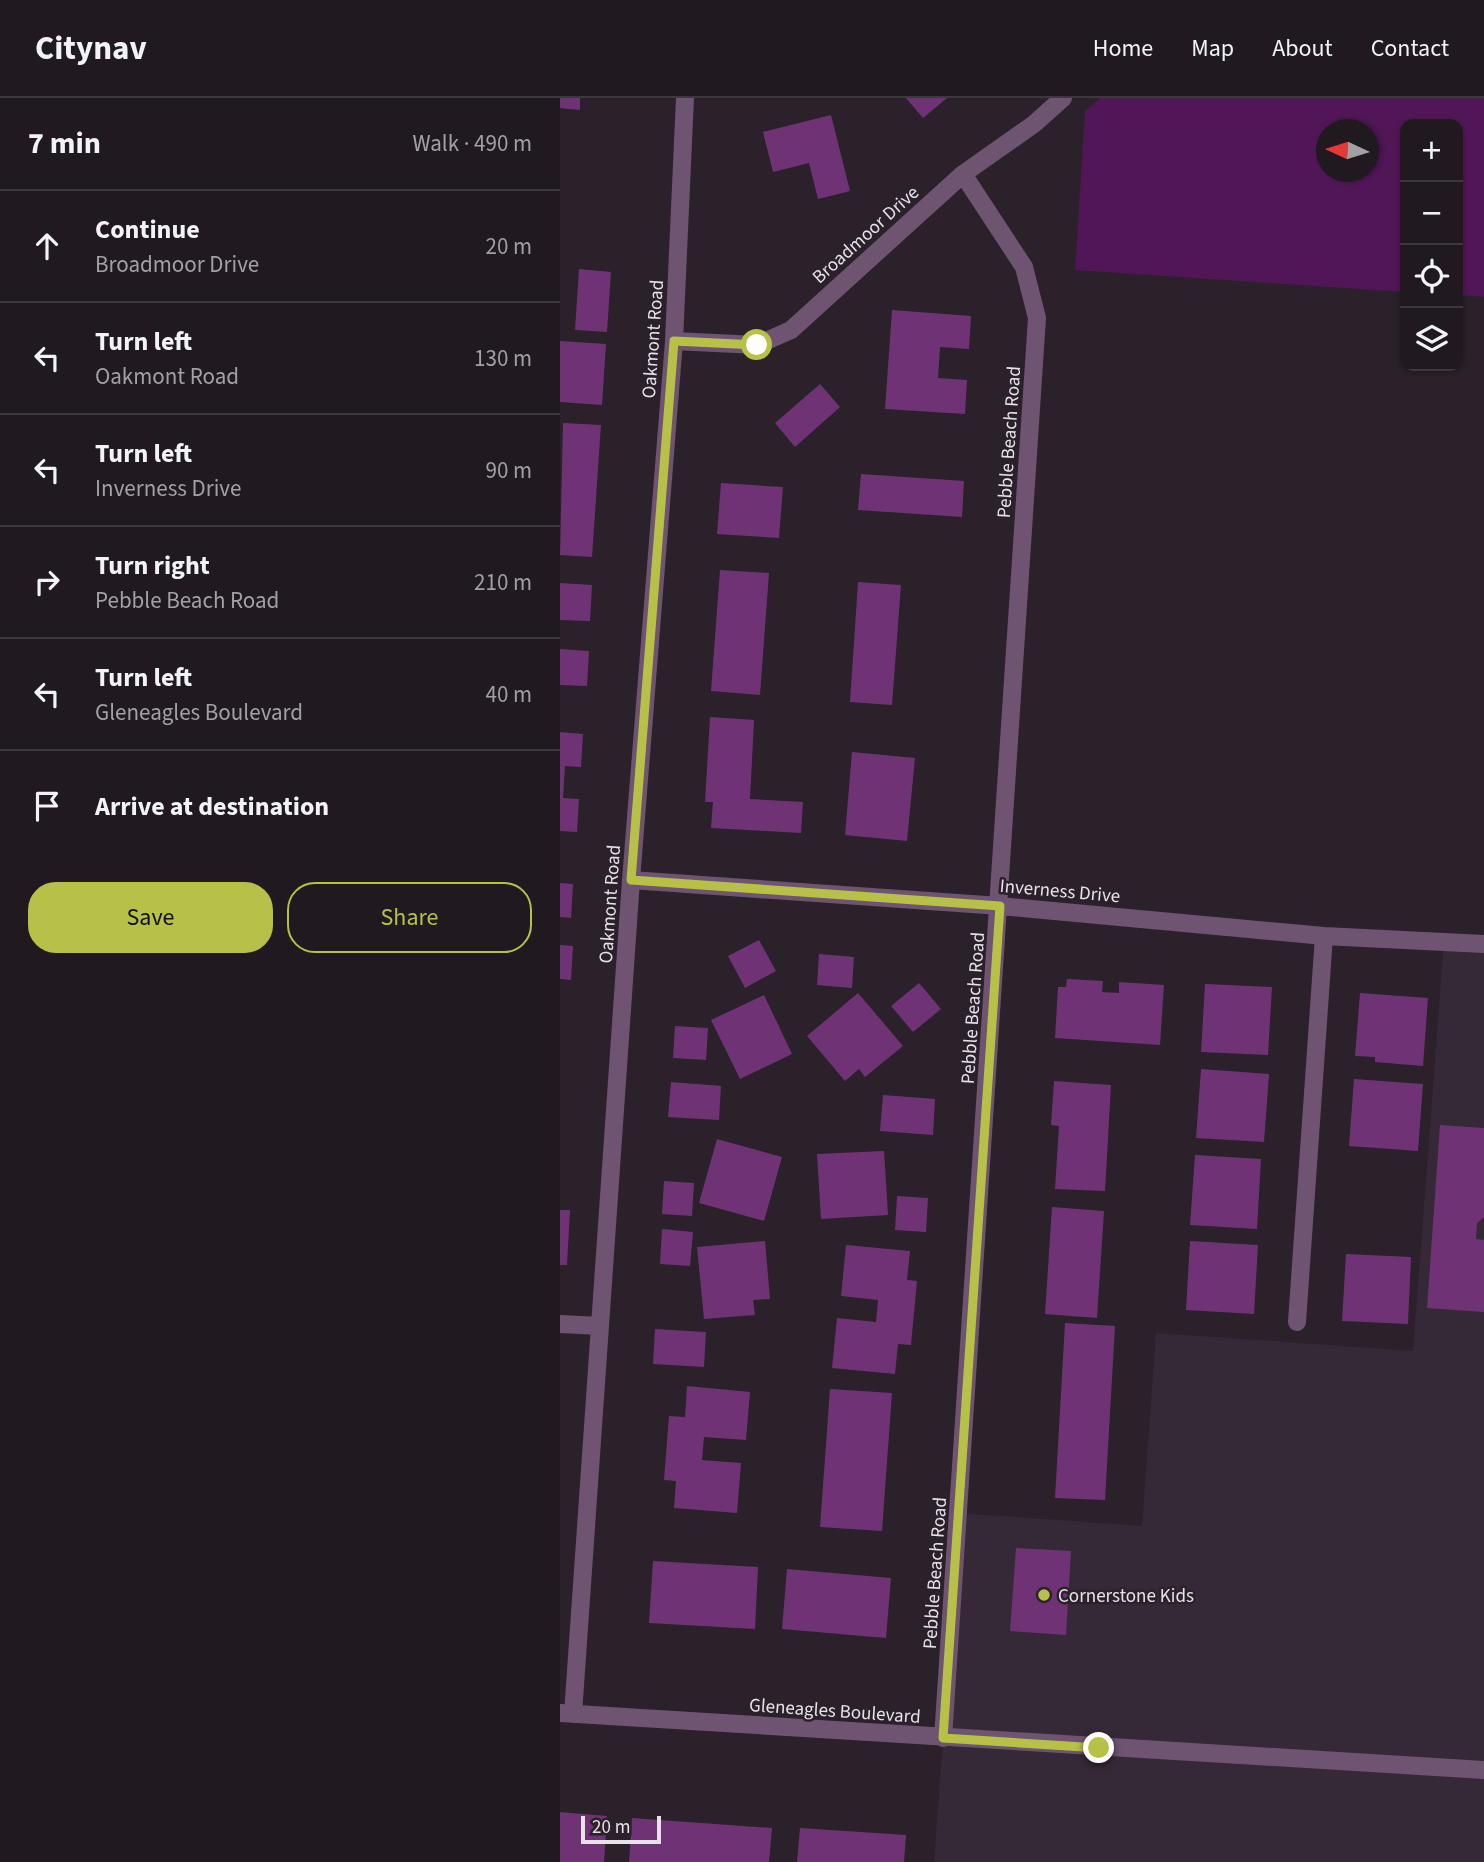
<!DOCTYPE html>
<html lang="en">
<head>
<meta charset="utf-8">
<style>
  body { margin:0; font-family:"Source Sans 3",sans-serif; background:#282229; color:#f1f3f6 }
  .controls { position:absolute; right:21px; top:21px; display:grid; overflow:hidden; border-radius:14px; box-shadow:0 2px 5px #0004 }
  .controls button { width:63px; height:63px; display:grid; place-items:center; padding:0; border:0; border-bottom:2px solid #3d383e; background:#201920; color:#f1f3f6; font:35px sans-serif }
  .compass { position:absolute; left:756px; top:21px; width:63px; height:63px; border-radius:50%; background:#201920; box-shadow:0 2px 5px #0004; rotate:274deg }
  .scale { position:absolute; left:21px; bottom:18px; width:80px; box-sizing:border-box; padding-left:7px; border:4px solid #e7e1e8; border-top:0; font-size:19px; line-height:24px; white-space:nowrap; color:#e7e1e8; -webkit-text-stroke:5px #2a212b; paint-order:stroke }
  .stop { position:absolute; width:21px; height:21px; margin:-16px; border:5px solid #b7c147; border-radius:50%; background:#fff }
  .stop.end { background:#b7c147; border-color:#fff; box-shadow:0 2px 7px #0008 }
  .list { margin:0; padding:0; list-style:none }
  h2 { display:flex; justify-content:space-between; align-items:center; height:91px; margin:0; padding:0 28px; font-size:30px }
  h2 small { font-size:23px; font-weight:400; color:#a2a0a5 }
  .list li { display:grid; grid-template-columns:46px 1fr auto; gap:21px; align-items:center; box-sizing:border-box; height:112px; padding:0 28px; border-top:2px solid #3d383e }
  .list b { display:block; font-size:26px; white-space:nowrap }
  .list p { margin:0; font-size:23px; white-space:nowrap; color:#a2a0a5 }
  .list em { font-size:23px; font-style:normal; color:#a2a0a5 }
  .actions { display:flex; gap:14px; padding:21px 28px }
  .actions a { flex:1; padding:16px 0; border:2px solid #b7c147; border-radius:28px; text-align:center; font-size:24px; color:#b7c147 }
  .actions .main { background:#b7c147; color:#111 }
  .icon { flex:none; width:38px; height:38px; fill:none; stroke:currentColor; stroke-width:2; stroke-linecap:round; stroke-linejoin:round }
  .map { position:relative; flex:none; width:924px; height:1764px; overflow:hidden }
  header { display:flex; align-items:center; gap:42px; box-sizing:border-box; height:98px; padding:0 35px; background:#201920; border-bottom:2px solid #3d383e }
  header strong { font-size:33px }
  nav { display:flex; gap:38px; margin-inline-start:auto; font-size:24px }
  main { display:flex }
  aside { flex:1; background:#201920 }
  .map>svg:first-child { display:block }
  .built { fill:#362937 }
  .green { fill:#501656; fill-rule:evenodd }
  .building { fill:#6f3375 }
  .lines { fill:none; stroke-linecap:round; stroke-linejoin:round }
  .minor { stroke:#6e5471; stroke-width:18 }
  .route { stroke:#b7c147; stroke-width:9 }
  .poi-dot { fill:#b7c147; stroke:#2a212b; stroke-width:2.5 }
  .labels { text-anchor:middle; stroke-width:5; stroke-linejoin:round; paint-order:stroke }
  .street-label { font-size:19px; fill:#e7e1e8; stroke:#2a212b }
  .poi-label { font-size:19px; fill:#e7e1e8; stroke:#2a212b; text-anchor:start }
</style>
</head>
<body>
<header>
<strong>Citynav</strong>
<nav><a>Home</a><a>Map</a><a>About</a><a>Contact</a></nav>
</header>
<main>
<aside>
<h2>7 min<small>Walk · 490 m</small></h2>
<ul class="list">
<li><svg class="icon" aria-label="ahead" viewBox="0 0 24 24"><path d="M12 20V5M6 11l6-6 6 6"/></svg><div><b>Continue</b><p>Broadmoor Drive</p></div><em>20 m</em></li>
<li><svg class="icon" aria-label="left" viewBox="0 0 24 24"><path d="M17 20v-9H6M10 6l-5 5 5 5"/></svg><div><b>Turn left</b><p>Oakmont Road</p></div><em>130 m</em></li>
<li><svg class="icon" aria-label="left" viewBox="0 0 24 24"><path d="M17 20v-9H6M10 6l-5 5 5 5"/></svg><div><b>Turn left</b><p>Inverness Drive</p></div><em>90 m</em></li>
<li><svg class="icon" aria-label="right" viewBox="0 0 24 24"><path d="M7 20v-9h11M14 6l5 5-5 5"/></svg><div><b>Turn right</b><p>Pebble Beach Road</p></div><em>210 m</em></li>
<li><svg class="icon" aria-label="left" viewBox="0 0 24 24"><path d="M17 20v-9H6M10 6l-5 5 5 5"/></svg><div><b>Turn left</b><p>Gleneagles Boulevard</p></div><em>40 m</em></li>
<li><svg class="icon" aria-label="arrive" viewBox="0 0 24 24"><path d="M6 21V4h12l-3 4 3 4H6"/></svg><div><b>Arrive at destination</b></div></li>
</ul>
<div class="actions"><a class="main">Save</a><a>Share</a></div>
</aside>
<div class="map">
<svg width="924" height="1764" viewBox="0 0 924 1764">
  <rect width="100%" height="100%" fill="#2a212b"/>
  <path class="built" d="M884 843 924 846V1764H374L400 1415 582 1428 596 1235 853 1253Z"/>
  <path class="green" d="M540 0H924V199L898 197V26H845V194L515 172 525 13ZM766 32H808V74H766Z"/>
  <path class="building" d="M0 0H20V12L0 10Z
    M346 0H387L363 20Z
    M271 17 290 93 258 101 249 65 213 74 203 34Z
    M19 171 51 174 47 234 15 232Z
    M332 212 411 218 409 251 380 249 378 280 407 282 405 316 325 311Z
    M0 243 46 246 42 307 0 304Z
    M260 286 280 309 235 349 215 325Z
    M3 325 41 327 32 459 0 457Z
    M301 376 404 383 402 419 298 412Z
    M161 385 223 389 219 440 157 436Z
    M160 472 209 475 200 597 151 593Z
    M298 484 341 487 332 607 290 604Z
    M0 485 32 487 30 523 0 522Z
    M0 551 29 553 27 588 0 587Z
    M150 619 194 622 190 701 243 704 241 735 151 730 153 704H145Z
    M0 634 23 636 21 669 5 668 3 700 19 701 17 734 0 733Z
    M292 654 355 660 347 743 285 737Z
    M0 785 13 786 11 820 0 819Z
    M199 842 216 873 185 890 168 858Z
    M0 847 13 848 11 882 0 881Z
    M259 856 294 859 292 890 257 887Z
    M507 881 543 883 542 894 559 895V884L604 887 600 947 495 940 498 889H506Z
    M359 885 381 911 353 934 331 908Z
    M645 886 712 889 708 957 641 954Z
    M298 895 343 948 305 979 299 971 285 983 247 938Z
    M800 895 868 900 863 968 815 964V959L795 958Z
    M204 897 232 956 180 981 151 922Z
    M115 928 148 930 146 962 113 960Z
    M641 971 709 976 704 1044 636 1040Z
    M794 981 863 986 858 1053 789 1048Z
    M494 983 551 987 545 1093 495 1091 499 1028 491 1027Z
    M111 984 161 988 159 1022 108 1019Z
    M323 997 375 1001 373 1037 320 1033Z
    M880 1027 924 1030V1119L917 1125 916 1141 924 1142V1214L867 1210Z
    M157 1041 222 1059 204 1123 139 1105Z
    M324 1053 328 1117 261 1121 257 1056Z
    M635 1057 701 1061 697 1131 630 1127Z
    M104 1083 134 1085 132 1118 102 1116Z
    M337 1098 368 1100 366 1134 335 1132Z
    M492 1109 544 1113 537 1220 485 1216Z
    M0 1112H10L7 1167H0Z
    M102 1131 133 1134 130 1168 100 1166Z
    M205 1143 210 1201 193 1202 195 1217 144 1221 137 1149Z
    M630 1143 698 1147 694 1216 626 1212Z
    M286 1147 350 1153 347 1182 357 1183 351 1247 338 1246 335 1276 272 1270 277 1220 316 1224 318 1202 281 1198Z
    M786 1156 851 1159 848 1226 782 1223Z
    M505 1225 555 1228 545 1402 495 1400Z
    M95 1231 146 1234 144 1269 93 1266Z
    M127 1288 190 1294 186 1342 144 1339 142 1362 181 1365 177 1415 114 1410 116 1383 104 1382 109 1318 125 1319Z
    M270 1291 332 1295 322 1433 260 1429Z
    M456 1450 511 1453 506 1537 450 1533Z
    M93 1463 198 1469 195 1531 89 1525Z
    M227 1471 331 1480 326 1540 222 1531Z
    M0 1714 47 1718 44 1764H0Z
    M72 1720 212 1730 209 1764H69Z
    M240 1730 346 1737 344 1764H237Z"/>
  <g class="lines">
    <path class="minor" d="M114 243 197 247 231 232 403 76 474 26 503 0
      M71 782 440 808 764 838 924 846
      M737 1224 764 838
      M0 1226 40 1228
      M0 1615 924 1672
      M13 1616 71 782 114 243 125 0
      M383 1640 477 220 464 169 403 76"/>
  </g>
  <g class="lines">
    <path class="route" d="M197 247 114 243 71 782 440 808 383 1640 539 1650"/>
  </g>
  <circle class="poi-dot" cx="484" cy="1497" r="7"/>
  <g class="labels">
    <g class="street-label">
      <text transform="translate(305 136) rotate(-42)" y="7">Broadmoor Drive</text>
      <text transform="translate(92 241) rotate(-86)" y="7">Oakmont Road</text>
      <text transform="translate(448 344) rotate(-86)" y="7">Pebble Beach Road</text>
      <text transform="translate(500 792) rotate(5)" y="7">Inverness Drive</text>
      <text transform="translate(49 806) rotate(-86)" y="7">Oakmont Road</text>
      <text transform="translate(412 910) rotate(-86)" y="7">Pebble Beach Road</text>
      <text transform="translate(374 1475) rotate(-86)" y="7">Pebble Beach Road</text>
      <text transform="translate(275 1612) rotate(4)" y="7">Gleneagles Boulevard</text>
    </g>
    <g class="poi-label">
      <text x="498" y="1504">Cornerstone Kids</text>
    </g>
  </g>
</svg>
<div class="controls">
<button>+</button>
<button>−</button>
<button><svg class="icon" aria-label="locate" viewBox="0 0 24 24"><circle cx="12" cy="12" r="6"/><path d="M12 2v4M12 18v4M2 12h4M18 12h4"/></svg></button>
<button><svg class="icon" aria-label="layers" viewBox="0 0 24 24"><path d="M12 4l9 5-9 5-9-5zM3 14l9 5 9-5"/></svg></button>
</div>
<svg class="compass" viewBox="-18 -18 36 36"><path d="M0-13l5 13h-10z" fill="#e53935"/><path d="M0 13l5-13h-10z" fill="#a2a0a5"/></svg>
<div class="scale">20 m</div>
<div class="stop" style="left:197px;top:247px"></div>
<div class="stop end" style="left:539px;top:1650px"></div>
</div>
</main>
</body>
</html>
